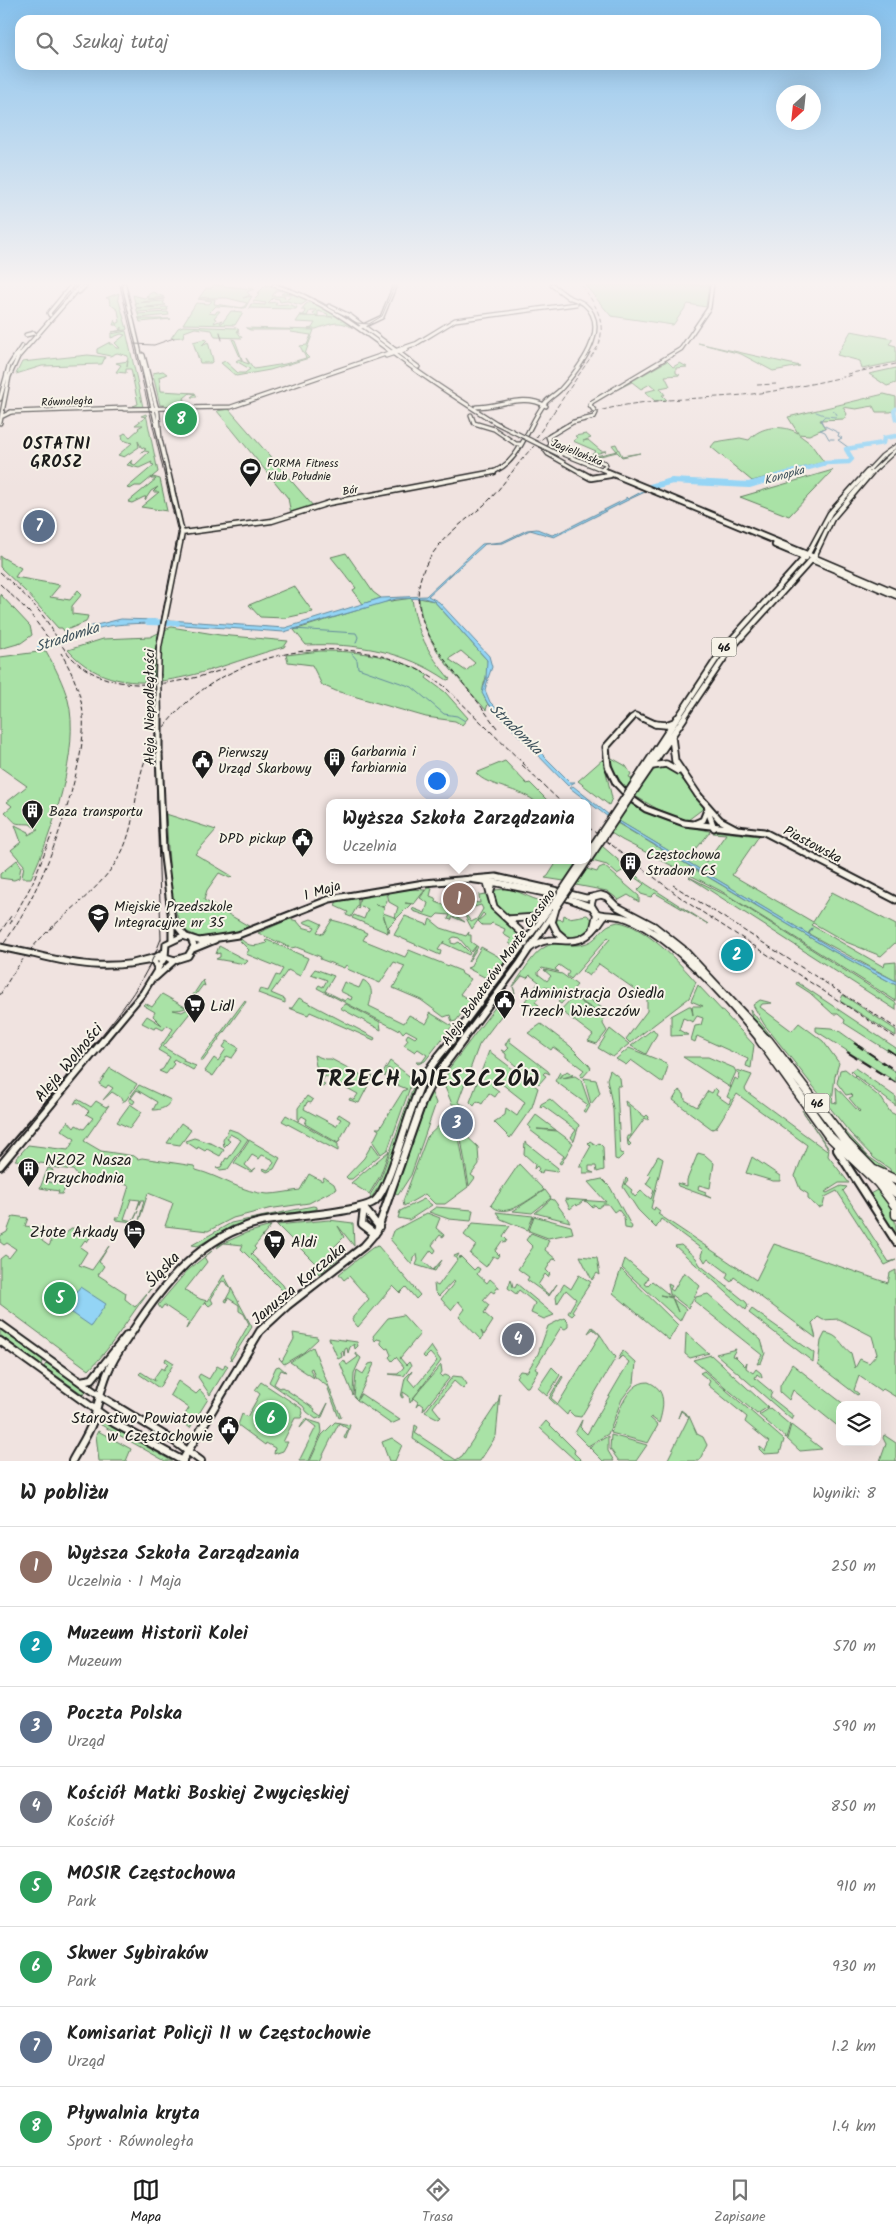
<!DOCTYPE html>
<html lang="pl">
<head>
<meta charset="utf-8">
<style>
  body { margin:0; font-family:Kalam,sans-serif; background:#f2f2f2; color:#222 }
  .controls { position:absolute; right:15px; bottom:15px; display:grid; overflow:hidden; border-radius:10px; box-shadow:0 5px 20px #0002 }
  .controls button { width:45px; height:45px; display:grid; place-items:center; padding:0; border:0; border-bottom:1px solid #e0e0e0; background:#fff; color:#222; font:25px sans-serif }
  .compass { position:absolute; left:776px; top:85px; width:45px; height:45px; border-radius:50%; background:#fff; box-shadow:0 5px 20px #0002; rotate:207deg }
  .you { position:absolute; left:436px; top:780px; width:18px; height:18px; margin:-12px; border:4px solid #fff; border-radius:50%; background:#1a73e8; box-shadow:0 0 0 8px #1a73e833 }
  .badge { display:grid; place-items:center; width:32px; height:32px; border-radius:50%; background:#1c1c1c; color:#fff; font-size:16px; font-weight:700 }
  .pin { position:absolute; translate:-50% -50%; border:2px solid #fff; box-shadow:0 1px 5px #0006 }
  .popup { position:absolute; left:326px; top:799px; width:265px; height:65px; box-sizing:border-box; display:grid; place-content:center; border-radius:10px; background:#fff; filter:drop-shadow(0 1px 4px #0005); font-size:16px; white-space:nowrap; color:#767676 }
  .popup b { font-size:19px; color:#222 }
  .popup::after { content:''; position:absolute; left:50%; top:100%; margin-left:-10px; border:10px solid transparent; border-top-color:#fff }
  .list { margin:0; padding:0; list-style:none }
  h2 { display:flex; justify-content:space-between; align-items:center; height:65px; margin:0; padding:0 20px; font-size:21px }
  h2 small { font-size:16px; font-weight:400; color:#767676 }
  .list li { display:grid; grid-template-columns:32px 1fr auto; gap:15px; align-items:center; box-sizing:border-box; height:80px; padding:0 20px; border-top:1px solid #e0e0e0 }
  .list b { display:block; font-size:19px; white-space:nowrap }
  .list p { margin:0; font-size:16px; white-space:nowrap; color:#767676 }
  .list em { font-size:16px; font-style:normal; color:#767676 }
  .icon { flex:none; width:28px; height:28px; fill:none; stroke:currentColor; stroke-width:2; stroke-linecap:round; stroke-linejoin:round }
  .map { position:relative; flex:none; width:896px; height:1461px; overflow:hidden }
  .search { position:absolute; background:#fff; box-shadow:0 5px 20px #0002; left:15px; right:15px; top:15px; height:55px; display:flex; align-items:center; gap:12px; box-sizing:border-box; padding:0 18px; border-radius:15px; color:#767676; font-size:19px }
  .sheet { height:705px; background:#fff }
  nav { display:flex; justify-content:space-around; align-items:center; box-sizing:border-box; height:70px; border-top:1px solid #e0e0e0; background:#fff; font-size:14px; color:#767676 }
  nav a { display:grid; justify-items:center; gap:2px }
  nav .on { color:#1c1c1c }
  .map>svg:first-child { display:block }
  .green { fill:#a9e2a6; stroke:#627f61; fill-rule:evenodd }
  .water { fill:#93d4f5; stroke:#638a9e }
  .lines { fill:none; stroke-linecap:round; stroke-linejoin:round }
  .stream { stroke:#638a9e; stroke-width:1 }
  .river-far1 { stroke:#93d4f5; stroke-width:4.5 }
  .river { stroke:#93d4f5; stroke-width:6 }
  .tertiary-far3-casing { stroke:#1c1c1c; stroke-width:5.5 }
  .tertiary-far2-casing { stroke:#1c1c1c; stroke-width:7 }
  .tertiary-far1-casing { stroke:#1c1c1c; stroke-width:9 }
  .tertiary-casing { stroke:#1c1c1c; stroke-width:10 }
  .secondary-far3-casing { stroke:#1c1c1c; stroke-width:5.5 }
  .secondary-far2-casing { stroke:#1c1c1c; stroke-width:7 }
  .secondary-far1-casing { stroke:#1c1c1c; stroke-width:9 }
  .secondary-casing { stroke:#1c1c1c; stroke-width:10 }
  .primary-far3-casing { stroke:#1c1c1c; stroke-width:5.5 }
  .primary-far2-casing { stroke:#1c1c1c; stroke-width:8 }
  .primary-far1-casing { stroke:#1c1c1c; stroke-width:9 }
  .primary-casing { stroke:#1c1c1c; stroke-width:11 }
  .tertiary-far3 { stroke:#f7f3e8; stroke-width:3 }
  .tertiary-far2 { stroke:#f7f3e8; stroke-width:4 }
  .tertiary-far1 { stroke:#f7f3e8; stroke-width:5 }
  .tertiary { stroke:#f7f3e8; stroke-width:6 }
  .secondary-far3 { stroke:#f7f3e8; stroke-width:3 }
  .secondary-far2 { stroke:#f7f3e8; stroke-width:4 }
  .secondary-far1 { stroke:#f7f3e8; stroke-width:5 }
  .secondary { stroke:#f7f3e8; stroke-width:6 }
  .primary-far3 { stroke:#f7f3e8; stroke-width:3 }
  .primary-far2 { stroke:#f7f3e8; stroke-width:4.5 }
  .primary-far1 { stroke:#f7f3e8; stroke-width:5.5 }
  .primary { stroke:#f7f3e8; stroke-width:8 }
  .tram-far1 { stroke:#1c1c1c; stroke-width:1 }
  .tram { stroke:#1c1c1c; stroke-width:2 }
  .rail-far1 { stroke:#1c1c1c; stroke-width:1; stroke-dasharray:5 2.5; stroke-linecap:butt }
  .rail { stroke:#1c1c1c; stroke-width:2; stroke-dasharray:11 5.5; stroke-linecap:butt }
  .tertiary-bridge-far1-casing { stroke:#1c1c1c; stroke-width:7; stroke-linecap:butt }
  .tertiary-bridge-casing { stroke:#1c1c1c; stroke-width:9; stroke-linecap:butt }
  .secondary-bridge-casing { stroke:#1c1c1c; stroke-width:9; stroke-linecap:butt }
  .primary-bridge-far1-casing { stroke:#1c1c1c; stroke-width:5.5; stroke-linecap:butt }
  .primary-bridge-casing { stroke:#1c1c1c; stroke-width:9; stroke-linecap:butt }
  .tertiary-bridge-far1 { stroke:#f7f3e8; stroke-width:4 }
  .tertiary-bridge { stroke:#f7f3e8; stroke-width:5 }
  .secondary-bridge { stroke:#f7f3e8; stroke-width:5 }
  .primary-bridge-far1 { stroke:#f7f3e8; stroke-width:3 }
  .primary-bridge { stroke:#f7f3e8; stroke-width:5.5 }
  .labels { text-anchor:middle; stroke-width:4; stroke-linejoin:round; paint-order:stroke }
  .far-street-label { font-size:11px; fill:#1c1c1c; stroke:#f7f3e8 }
  .far-poi-label { font-size:11px; fill:#1c1c1c; stroke:#f7f3e8; text-anchor:start }
  .far-water-label { font-size:12px; font-style:italic; fill:#40535d; stroke:#f7f3e8 }
  .shield { fill:#f7f3e8; stroke:#5e5c59; stroke-width:1 }
  .shield-label { font-size:12px; font-weight:bold; fill:#1c1c1c }
  .street-label { font-size:14px; fill:#1c1c1c; stroke:#f7f3e8 }
  .poi-label { font-size:14px; fill:#1c1c1c; stroke:#f7f3e8; text-anchor:start }
  .water-label { font-size:15px; font-style:italic; fill:#40535d; stroke:#f7f3e8 }
  .far-district-label { font-size:16px; font-weight:bold; letter-spacing:1px; fill:#1c1c1c; stroke:#f7f3e8 }
  .near-poi-label { font-size:16px; fill:#1c1c1c; stroke:#f7f3e8; text-anchor:start }
  .near-street-label { font-size:16px; fill:#1c1c1c; stroke:#f7f3e8 }
  .near-district-label { font-size:22px; font-weight:bold; letter-spacing:1px; fill:#1c1c1c; stroke:#f7f3e8 }
</style>
</head>
<body>
<div class="map">
<svg width="896" height="1461" viewBox="0 0 896 1461">
  <rect width="100%" height="100%" fill="#f0e3e0"/>
  <filter id="ink" filterUnits="userSpaceOnUse"><feTurbulence type="fractalNoise" baseFrequency=".02" numOctaves="2"/><feDisplacementMap in="SourceGraphic" scale="10" xChannelSelector="R" yChannelSelector="G"/><feConvolveMatrix kernelMatrix="1 2 1 2 8 2 1 2 1" color-interpolation-filters="sRGB"/></filter>
  <g filter="url(#ink)">
    <path class="green" d="M213 285 254 289 247 292 250 295 243 298 252 296 245 308 216 306 209 313 215 314 217 311H220L214 318 216 319 214 323 222 320 220 323H222L231 311 243 312 235 325 183 324 196 303 209 304 212 301 198 299H215L214 304 243 308 247 303 227 298H207L209 297 199 298 206 288 211 289Z
      M266 285 286 289 282 291 277 290 272 296H285L284 298 288 299 292 294H281L288 289 309 300 301 305 287 301 280 302 279 299 273 298 268 303 277 302 275 305 287 304 297 307 296 309 249 308 251 304 265 305 266 303 253 301 259 295 257 294Z
      M585 285H709L706 307 688 304 673 325 611 316Z
      M153 292 164 297 148 299H165L135 303 165 301 163 303 166 305 137 308 167 307 168 310 138 312V314L168 312 169 315 139 318V319H171L140 322 133 295 144 298 149 297 146 296Z
      M119 293 118 298 127 329 126 330 112 332 122 330V327L120 330 117 325H113L115 320 116 324 120 322 118 310 110 304 109 298H106Z
      M312 301 352 325 344 319 351 327C338 319 328 325 316 329H308L312 328 315 323 296 322 300 316 333 317 327 316 328 314 318 311V316L313 314 316 310H310L307 316 299 315H304L305 310H301L306 304Z
      M183 326 236 328 239 330 237 331 242 338 215 337 212 330 195 328 184 332 183 337 171 338 178 328Z
      M246 328 314 330 305 354 309 358 270 370 236 376 221 363 225 361 238 373H245L250 369 236 361 239 359 242 361 232 339 235 340 243 362 249 364 246 358 254 369 285 364 306 358 300 346 307 345 311 335 291 332 290 330H250Z
      M126 331 143 407 133 406 138 404 131 369H126V373L116 372 121 365 116 363 128 361 127 367 128 356 117 353 110 356 97 353V349L110 342 109 344H113L116 348H120L115 343 125 335 121 334 111 338V334Z
      M851 331 893 339 889 344 896 346V362L862 369 860 361 837 355Z
      M204 339 207 340 202 345 208 342 213 360 211 363H200L193 342Z
      M698 343 800 366 773 371 741 354Z
      M88 355 105 357 102 364 42 366 16 374 22 362Z
      M667 361 673 367 680 363 687 367 676 368V373L680 375 665 376 670 386 660 388 665 395H662L667 400 655 401 645 392 656 389 650 384 641 389 632 382 618 389Z
      M896 368V383L887 386 869 374Z
      M163 371 167 374 159 377 161 391 195 393 197 397H191L195 394 190 393 184 398 185 400 179 404 183 405 188 403 184 406 163 407 164 405H160L153 375V373Z
      M884 394 896 397V408L891 412H876L873 406 856 409 843 407 847 414 844 419 820 420 825 428 809 435 798 434 810 443 824 462 752 481 711 447 715 442 740 438 749 440C760 426 782 424 798 433L788 417Z
      M229 409 314 507 291 514 288 498 217 411Z
      M146 414 158 472 141 486H135L130 489 127 488 154 465 151 464 152 462 139 468 127 465 132 460 133 461 130 463 135 465 149 452 145 451 141 452 146 449 141 447 138 441 139 447 124 457 118 455 132 443 123 440 122 435 125 433 130 437 139 429 138 428 143 425H135L146 417 141 416Z
      M586 434 591 438 583 441 588 440 601 451H606L595 454 596 456 617 451 612 445 616 444 622 456 640 453 622 457 617 452 592 458 589 457 596 451 573 441 577 438 575 436Z
      M833 470 789 516 740 497Z
      M153 477 160 479 167 511 141 507 159 492H153L158 487 151 491 145 500 146 497H144L132 503 128 502 156 479H151Z
      M346 553 373 592 381 598 363 604 353 590 356 588 331 557Z
      M0 556 21 568 15 577 60 585 50 597 70 600 78 590 82 594 72 606V614L88 616 86 622 64 631 62 628H58L27 593 0 567Z
      M294 586 313 612 285 618 260 617 249 605Z
      M0 594 30 626 32 635 21 643 0 649Z
      M412 598C416 631 428 654 450 679L447 680C405 651 357 643 306 645L294 630 384 602Z
      M419 598 434 601 487 660C492 679 475 685 488 704L486 710C458 677 421 644 419 598ZM461 651 475 663 466 671 450 660V658Z
      M171 627 220 635 288 641 284 647C217 664 126 715 68 650L103 639 150 637Z
      M46 651C55 667 63 683 68 700 81 748 52 834 31 878H22L24 865 11 850 21 842 15 825 29 832 28 835 38 830 30 824C12 823 19 826 5 812L12 806 7 802 27 786 0 767V657Z
      M320 651C358 651 395 655 428 675L426 678 445 692 468 718 462 725 455 721 426 717 336 691 322 685 312 665 288 662 286 655Z
      M610 757 626 766 631 774 629 777 633 779 626 789 614 772Z
      M603 759 612 798 609 805 578 781Z
      M505 761 527 784 530 783 550 803H537C521 788 487 787 476 773Z
      M668 765 675 770 704 808 688 820 668 815 635 796 653 771 657 768H666Z
      M631 801 671 822 709 831 710 832 692 854 706 862 726 834 713 833 714 831 759 836 732 875 813 922 832 892 896 925V942L881 956 846 942 813 923 811 925 884 967 885 963 896 962V981L809 934 812 928 808 934 619 821Z
      M166 814 216 830 195 854 232 876 230 878 219 873 207 890 204 900 252 928 201 938 183 930 180 926 171 895Z
      M617 823 831 950 896 985V1001L721 891 622 840 611 833Z
      M602 846 646 884 708 924 655 893 651 897 641 894 638 890 644 884 624 870 617 874 607 865 592 861Z
      M17 860 21 866 19 878 14 880 0 878V874Z
      M558 860H578L564 881 545 878 548 876Z
      M604 866 639 896V902L628 895 619 900 607 891 576 885 587 869 597 872 599 868Z
      M689 877 728 896 896 1003V1010Z
      M427 888H432L430 896 435 898 436 902 451 908 449 910 458 913 456 916 465 922 453 917 451 920 448 919 450 915 438 914 434 918 413 911 412 908 425 913 428 903 420 898Z
      M412 889 425 890 414 904 405 903 411 904 397 918 395 917 398 907 389 902 387 892Z
      M506 889C519 890 530 899 542 901L539 906 544 909C528 923 489 918 494 890Z
      M386 892 387 902 384 907 375 904 384 908 383 913 397 918 388 927 390 929 389 932 383 914 388 933 352 918 354 915 364 919 368 909 361 906 358 909 360 897Z
      M486 894C492 923 513 918 520 937L495 977 490 980 467 968 470 967 481 947 503 959 512 945 509 943 511 939 503 934 505 929 492 923 490 925H482L478 921 485 915 483 913 472 929 465 916H467L471 922 477 919 483 909 481 905 461 911 458 909 470 902 480 903 479 895Z
      M358 897V905L351 917 346 915 348 912 335 906 337 900Z
      M564 915 569 918 587 915 594 921 587 934C573 940 567 937 556 927L557 919 563 920Z
      M405 916 428 925 430 919 441 928 466 936 469 932 468 935H471V942L478 947 468 962 476 946 471 952 459 938 454 937 451 939V943L455 944 459 942 470 953 469 955 443 943 444 941 438 950 441 951 440 955 394 935Z
      M290 919 297 921 302 927 313 930 315 927 303 922 311 919 322 924 317 932 323 934 332 920C345 923 355 927 367 933L363 940 405 957 409 950 461 971 462 974 471 979 460 994 471 1001 456 1021 452 1022 450 1015 444 1017 421 1000 393 988 405 966 394 962 380 983 347 969 348 966 346 965 344 968 320 959 321 957 296 947 291 948 258 933Z
      M618 922C644 925 680 963 696 982L689 998 630 1043 626 1039 647 1011V998L599 964 589 976 582 971 610 939 608 937 571 979 567 976 569 972 559 965 555 969 559 972 542 968 538 972V974L547 981 551 976 544 970 562 974 577 985 561 1004 558 1002 562 996 545 986 540 992 543 994 542 997H539L535 1002 539 1005 536 1008 525 1001 539 982 530 975 527 978 522 976 513 987 515 993 513 986C524 972 536 945 555 944 566 944 576 947 587 943 601 938 600 925 618 922Z
      M241 939C249 947 254 947 267 943L265 941 267 940 308 958 300 976 288 970 271 993 285 999V1003L258 993 260 989 268 991 276 975 279 976 283 969 246 954 249 950 239 940Z
      M219 946 248 961 245 964 216 959 220 957V953L216 954Z
      M315 969 334 976 325 991 345 1001 347 998 351 1000 352 997 340 991 344 982 359 988 363 980C374 986 372 996 369 1006L404 1023 409 1015 426 1024 430 1017 429 1012 452 1026 425 1061 418 1064 416 1062H422L427 1055 418 1049 415 1052 404 1045 408 1040 406 1037 408 1034 415 1038 417 1036 406 1030 403 1033 399 1028 398 1030 317 988 319 985 323 987 327 980 311 974Z
      M203 980 205 986 203 985 194 997 196 999C189 1008 183 1010 173 1010L182 1012 197 1004 163 1047 184 1059 183 1061 196 1066 193 1070 174 1059 172 1062 174 1064 166 1074 159 1071 163 1069 170 1057 158 1050 173 1029 167 1025 163 1030 157 1027 154 1029 142 1023 147 1016 162 1025 153 1016 155 1012 143 1005 145 1003 152 1007 162 994 185 1007Z
      M797 982 896 1048V1056L844 1023 845 1020 838 1014H833L810 993 796 984Z
      M698 985 754 1045 751 1068 746 1066 748 1059 697 1036 695 1042 691 1040 695 1026 701 1025 703 1018 697 1016 693 1022 683 1018 679 1030 688 1035 671 1036V1016L689 1006H691L693 1015 692 1006H703L691 1001Z
      M578 992 611 1014 609 1017 604 1016 603 1024 607 1031 597 1044 588 1041 593 1035 564 1013 558 1019 555 1016 573 997 603 1016 581 1001Z
      M843 995 896 1030V1036L840 1001Z
      M299 998 375 1038 374 1040 310 1012 308 1015 289 1008H292Z
      M486 999 489 1000 437 1068 434 1066Z
      M245 1000 246 1002 203 1061H200Z
      M760 1000 772 1003 762 1004 760 1007 792 1031 799 1023 823 1041 839 1063 835 1076 832 1102 837 1103 836 1087 859 1112 860 1111 849 1098 853 1096 851 1094 846 1095 837 1083 840 1070 845 1069 882 1099 890 1112 896 1115V1178L891 1176 890 1169 874 1158 850 1133 764 1024 753 1005Z
      M346 1004 380 1022 381 1030 340 1008Z
      M496 1006 504 1012 479 1045 458 1102 465 1106 452 1104 444 1085 448 1070Z
      M750 1009 842 1128 869 1157 885 1168 886 1173C846 1145 821 1103 792 1065 779 1048 766 1033 752 1017Z
      M541 1024 570 1046 589 1065 591 1068 583 1077 580 1076 584 1070 553 1047 551 1050 528 1033Z
      M816 1027 831 1028 839 1031 896 1072V1082L816 1031Z
      M610 1029 629 1044 613 1057 598 1048Z
      M653 1029 657 1034 646 1054 631 1046Z
      M509 1038H511L509 1041 548 1071 550 1074 545 1072 543 1074 546 1076 539 1084 506 1058V1054L501 1050 505 1052 509 1048 505 1045Z
      M227 1041 239 1048 232 1058 227 1056 213 1076 205 1071 214 1058 218 1061 226 1049 223 1047Z
      M629 1048 666 1063 668 1066 663 1083 631 1060 626 1065 616 1059Z
      M489 1051 538 1088 532 1107 510 1138 494 1122 505 1115 506 1108 517 1116 525 1102 497 1080 492 1086 499 1091 495 1097 489 1093 482 1104 477 1101 474 1106 470 1102Z
      M314 1055 325 1059H331L367 1078 373 1076 359 1103 349 1100 350 1098 354 1100 358 1094 325 1076 321 1083 325 1085 323 1087 317 1084 316 1081 323 1070 316 1066Z
      M683 1057H708L734 1068 736 1072 730 1085 731 1088Z
      M390 1061 413 1079 388 1149 381 1154 373 1142 379 1130 376 1128H380L403 1091 407 1089 392 1083 396 1076 393 1075 395 1072 388 1068 385 1077 383 1073Z
      M110 1068 137 1084 126 1100 122 1102 123 1099 112 1092 103 1100 113 1088 108 1085 106 1088 99 1084Z
      M855 1068 896 1097V1106L857 1077 851 1071Z
      M610 1070 620 1078 621 1086H617L620 1153 624 1154 618 1160 615 1159 613 1109 607 1079Z
      M737 1070 752 1075 745 1089 747 1092 827 1151 828 1149 802 1110 829 1149 828 1156 849 1183H839L825 1192 827 1193 841 1186 847 1187 843 1191 889 1262 896 1260 885 1265 837 1191 825 1197 823 1206 819 1208 808 1199V1194L800 1189 795 1176 807 1145 737 1094 716 1128 712 1129 673 1100 679 1090 684 1094 685 1100 697 1107 708 1091 712 1093 715 1088 718 1091 716 1095 729 1104 731 1099 727 1097 735 1078 738 1080 740 1074 737 1072Z
      M567 1071 573 1075 563 1078 575 1076 581 1080 590 1106 586 1113 583 1111 588 1105 555 1081 560 1072 562 1074 558 1079Z
      M584 1078 596 1080 600 1093 591 1104Z
      M414 1084 417 1085 382 1182 371 1198 370 1195 381 1177Z
      M139 1085 171 1100C168 1107 161 1110 153 1110L157 1102 137 1090 131 1098 135 1101 133 1104 129 1101V1099Z
      M431 1091 436 1103 411 1175 398 1195 394 1192Z
      M307 1096 313 1100 311 1103 307 1102 304 1109 336 1126 341 1119 337 1117 339 1114 350 1121 338 1143 305 1124 307 1119 302 1116 298 1121V1108Z
      M77 1099 91 1107 96 1101 106 1107 109 1105 84 1141 101 1151 134 1156 138 1159 142 1158 194 1166 196 1170C220 1176 243 1193 268 1194 278 1194 290 1191 300 1190L309 1174 322 1181 324 1177 334 1184 336 1189 309 1203 268 1209 233 1218 208 1231 165 1226 173 1203 148 1193 139 1221 144 1200H141L137 1209 140 1200 131 1199 124 1219 133 1221 138 1211 133 1222 116 1220 115 1218H119L129 1186 114 1180 77 1175 73 1170 50 1167 48 1164 15 1160 28 1145 68 1150 75 1139 61 1130 68 1121 74 1128 76 1125 84 1129 93 1118 86 1114 89 1111 77 1102 74 1104Z
      M550 1099 579 1125 574 1141 571 1137 576 1130 543 1106 540 1107 541 1104Z
      M625 1101 645 1117 647 1115 649 1117 648 1120 645 1118 628 1141 631 1144 629 1146 628 1145 627 1136H631L629 1106H626Z
      M130 1104 142 1112 130 1128 117 1122Z
      M286 1115 338 1144V1151L282 1121Z
      M536 1115 556 1130 537 1129 557 1131 573 1143 561 1164 559 1163 564 1156 530 1130 531 1128 528 1126Z
      M446 1119 458 1132 468 1187 445 1204H435L425 1194 404 1206 403 1201 427 1137Z
      M181 1123 191 1130 180 1145 167 1143Z
      M229 1129 240 1133 248 1139 228 1169 220 1170 216 1168 221 1167 226 1158 228 1159 241 1140 230 1134 227 1139 230 1141 224 1147 223 1140Z
      M462 1132 478 1147 479 1164 471 1175 475 1178 469 1186 460 1133Z
      M194 1138 213 1144 224 1150 220 1156 207 1149 205 1151 198 1147 197 1149 185 1141Z
      M249 1140 280 1158 274 1169 267 1172 262 1169 263 1168 268 1170 274 1163 272 1159 262 1155 259 1159 252 1155 245 1165 252 1171 256 1168 251 1172 234 1163Z
      M590 1141 596 1145 599 1143 603 1147 604 1170 597 1172 596 1166H589V1171L594 1173H583V1167H579L591 1146 588 1143Z
      M525 1142 558 1168 557 1172 543 1170 542 1174 537 1171 539 1169 537 1166 534 1169 535 1164 524 1154Z
      M372 1144 380 1155 352 1179H348L346 1177 364 1158Z
      M389 1151 380 1176 369 1194 351 1183Z
      M698 1153 705 1155 714 1163 710 1188 699 1185 698 1189 706 1192 705 1195 711 1198 678 1186 677 1183 687 1186V1180Z
      M658 1156 663 1159 651 1208 654 1210 655 1207 660 1211 658 1214 756 1280 774 1244 888 1283 890 1273 896 1270V1397L883 1389 881 1391 859 1376 854 1390 859 1394 857 1395 818 1365 821 1341 825 1333C840 1335 840 1345 851 1353L855 1368 860 1359 869 1363 877 1354 872 1336 839 1319 823 1320 818 1317 812 1323 816 1338 734 1277 731 1282 726 1278 728 1273 708 1258 705 1262 701 1255 703 1250 661 1219 656 1228 638 1210 623 1187 626 1178 628 1180 625 1184 632 1190 631 1192 635 1197 641 1191 651 1199 654 1190 646 1184 651 1176 648 1173Z
      M752 1157 780 1176V1181H773L746 1173Z
      M519 1164 544 1190C530 1198 505 1221 491 1205Z
      M48 1168 53 1170 48 1182 67 1185 62 1194H58L59 1191 40 1188Z
      M602 1179 610 1187 632 1227 631 1229 625 1228 624 1217 618 1209 614 1212 608 1204H603L598 1208 595 1205 592 1207 587 1202 583 1201 577 1206 576 1204 570 1209 565 1199 606 1202 588 1182Z
      M879 1189C893 1207 896 1215 896 1239L868 1195Z
      M545 1190 551 1198 532 1213 513 1211Z
      M424 1199 432 1205 409 1220 398 1218 400 1211Z
      M551 1199 554 1200 570 1222 535 1213Z
      M313 1206 317 1207V1209L269 1216 232 1226 198 1246 192 1245 231 1223Z
      M436 1207 473 1210 471 1221 449 1219 429 1212Z
      M496 1212 533 1216 528 1230 501 1219Z
      M427 1213 440 1218 436 1228 444 1235 443 1237 440 1235 432 1245 436 1250 434 1253 431 1250 423 1261 433 1270 442 1260 435 1271 416 1265 418 1260 417 1254 413 1257 412 1265 390 1239 393 1231Z
      M13 1216 28 1218 25 1226 40 1228V1230L43 1231 42 1241 49 1246 51 1242 46 1236 49 1237 54 1232 56 1233 53 1240 58 1234 63 1237 71 1228 100 1231 105 1228 101 1236 93 1233 87 1242 85 1240 80 1247 87 1252 79 1265 92 1270 109 1246 99 1262 104 1266 98 1275 126 1293 125 1299 135 1307 153 1286C131 1313 114 1345 89 1370L0 1304V1259L5 1255 9 1258 16 1249 7 1243 4 1245 0 1242V1236L7 1232Z
      M534 1216 571 1226 573 1233 548 1238 529 1231Z
      M329 1220 353 1223 354 1246 338 1226 344 1237 333 1248 339 1258 319 1274 315 1270 319 1267 277 1225Z
      M473 1223 510 1226 503 1236 507 1240 505 1243 502 1241 495 1251 499 1255 497 1258 493 1256 486 1267 470 1254 476 1245 464 1235Z
      M271 1226 254 1247 256 1249 251 1254 283 1285 289 1297 241 1249 243 1245 224 1243 217 1248 219 1245 246 1233Z
      M531 1233 549 1240 545 1250 557 1260 553 1259 546 1270 550 1274 548 1277 545 1274 538 1285 549 1295 557 1284 549 1296 527 1280 529 1277 518 1269 533 1247 526 1240Z
      M681 1245 696 1258 700 1265 746 1302 748 1305 746 1310 675 1246Z
      M378 1246 420 1295 416 1299 406 1287 400 1293 393 1286 358 1327 352 1320 353 1317 369 1299 349 1276 344 1280 339 1274 372 1248Z
      M212 1251 204 1257 207 1262 185 1290 200 1299 207 1301 224 1275 252 1327 231 1360 230 1357 249 1324 244 1314 239 1311V1305L228 1298 227 1302 225 1301 231 1290 226 1282 222 1281 211 1299 213 1303 209 1306 205 1302 186 1329 189 1322 164 1305 161 1309 158 1305 187 1271Z
      M459 1254 457 1257 459 1259 460 1256 474 1270 477 1267 480 1269 477 1274 487 1283 490 1279 500 1288H497L494 1293 491 1291 483 1300 489 1305 484 1313 493 1321 484 1335 481 1331 483 1336 481 1340 459 1317 465 1309 458 1301 451 1310 441 1299 455 1282 453 1281 439 1296 435 1292 434 1284 438 1286 457 1260 454 1256Z
      M580 1256 597 1258 600 1275 597 1273 592 1280Z
      M625 1259 648 1278 644 1284 647 1286 652 1281 672 1297 660 1295 672 1298 678 1312 673 1299 686 1309 680 1321 622 1268Z
      M621 1269 678 1325 669 1340 613 1293Z
      M684 1272 700 1286 688 1308 670 1294 668 1284 672 1286 670 1289 673 1291Z
      M579 1275 591 1282 572 1311 574 1314 572 1316 568 1313 576 1299 566 1290 557 1304 556 1297 564 1284 571 1289Z
      M511 1279 513 1287 515 1288 517 1284 554 1315 544 1319 531 1313 535 1303 519 1290 516 1294 508 1288Z
      M708 1294 761 1340 765 1353 761 1363 757 1364 762 1355 694 1301 696 1297Z
      M752 1309 814 1353 813 1362 749 1313Z
      M403 1315 420 1334 400 1358 406 1365 409 1362 411 1366 404 1376 389 1374H398L404 1367 396 1357 392 1361 389 1357 391 1355 388 1348 386 1349 381 1344V1340L377 1339 375 1341 373 1336 388 1318Z
      M564 1318 568 1322V1327L565 1329 561 1327 535 1369 538 1371 528 1387H525L516 1377 520 1371 527 1372 538 1354 548 1326Z
      M592 1327C604 1335 606 1348 616 1357L581 1417 574 1416 569 1411 567 1415 549 1398 562 1376 563 1377 551 1398 558 1404 600 1335 593 1329 588 1333Z
      M0 1329 44 1360 41 1365 0 1335Z
      M293 1333 317 1337 318 1339 304 1352 284 1364 279 1358 282 1361 294 1339Z
      M686 1333 708 1353H709L690 1358 685 1354Z
      M329 1338 357 1342 358 1346 355 1349 354 1344 350 1347 348 1353 347 1348 345 1349 344 1356 343 1351 341 1352 342 1357 338 1359Z
      M431 1346 441 1361 410 1403 409 1396 403 1392V1398L401 1397 405 1378 412 1371 408 1379 415 1387 437 1361 430 1353 425 1358 423 1356Z
      M313 1347 341 1417 339 1418 327 1386 315 1377 312 1368 310 1369 314 1378 290 1362Z
      M736 1349 732 1356 736 1357 745 1366 747 1362 746 1368 753 1373 756 1369 761 1373 762 1378 757 1374 755 1378 772 1392 770 1397 794 1416 792 1420 716 1354Z
      M623 1351 636 1363 634 1383 622 1399 608 1434 588 1446 575 1433 582 1420 580 1427 587 1434 629 1362 622 1356 618 1360Z
      M355 1353 361 1358 354 1373 353 1395 340 1363 344 1360 347 1365 358 1357Z
      M711 1355 768 1407 757 1414 693 1360Z
      M166 1358 174 1363 159 1388 139 1374 141 1372 155 1381 154 1378 161 1368 164 1370 168 1363 165 1361Z
      M47 1362 86 1391 84 1395 44 1367Z
      M373 1363 374 1364 357 1400 354 1397 356 1374 357 1370 363 1374 369 1364Z
      M225 1364 228 1366 210 1395 198 1377 200 1374 209 1379 217 1366 223 1369Z
      M792 1364 845 1405H840V1428L793 1390 789 1400 780 1392V1386Z
      M441 1365 442 1372 440 1375 442 1377 445 1375 450 1377 423 1411 424 1406 420 1403 416 1407 418 1402 413 1398Z
      M279 1366 286 1372 281 1370 274 1384 280 1388 282 1387 315 1409 314 1411 321 1416 328 1403 322 1417 316 1419 307 1412 303 1406 269 1382 276 1367Z
      M552 1367 560 1375 547 1396 538 1388Z
      M704 1371 784 1440 780 1453 764 1454 759 1449 760 1447 765 1451 769 1442 745 1422 747 1417 708 1385 710 1381 700 1373Z
      M453 1376 462 1377 467 1384 463 1389 454 1381 433 1407 441 1417 439 1419 425 1412Z
      M178 1381 196 1394 200 1390 208 1399 190 1428 181 1421 189 1408 170 1395Z
      M261 1382 301 1408 303 1413 301 1418H295L283 1442H288L283 1451 274 1454 275 1448 266 1443 265 1445 238 1425 242 1414 247 1417 260 1394 255 1390Z
      M648 1382C667 1389 664 1407 659 1423L651 1417 650 1418 658 1425 648 1443 611 1433C617 1417 626 1382 648 1382Z
      M361 1394 400 1420 391 1424 357 1400Z
      M500 1394 496 1436 480 1461H447L413 1439 415 1425 418 1427 415 1433 456 1460 462 1456 498 1402Z
      M770 1408 790 1425 786 1438 759 1415Z
      M681 1410 689 1416 697 1434 703 1437 707 1445 699 1461H667L689 1417 681 1411 678 1418Z
      M305 1419 321 1424 322 1432 309 1461H299L316 1427 307 1420 300 1428Z
      M99 1420 172 1461H165L96 1422Z
      M546 1421 575 1450 574 1453 582 1461H576L540 1428Z
      M335 1422 350 1425 346 1439 344 1438 348 1429 339 1423 320 1461H310L322 1435Z
      M791 1425 822 1449 800 1451 787 1439Z
      M98 1431 131 1449 126 1461H99L96 1435Z
      M611 1435 647 1445 636 1461H619L610 1449Z
      M884 1435 896 1443V1461H880L886 1444 883 1438Z
      M608 1436V1451L614 1461H603L589 1447Z
      M392 1438 402 1445 395 1461H389L382 1442Z"/>
    <path class="water" d="M643 491 645 492 632 498 554 537 530 530 503 543 485 544 428 596 439 602 489 656 492 667 488 678H486L487 660 434 601 424 598 396 599 284 632 168 624 169 620 285 628 381 598 426 596 482 544 502 542 527 530 537 529 552 535 558 533 626 499V497L628 499Z
      M121 619 156 620 155 623C116 624 98 624 63 643L60 640 92 626Z
      M486 679H488L485 690 490 702 570 782H575L568 786 488 704 482 693Z
      M573 786 609 815 840 953 896 981V985L831 950 608 817 570 788Z
      M80 1287 106 1304 91 1326 65 1308Z"/>
    <g class="lines">
      <path class="stream" d="M833 411 837 414 836 417 825 416 821 420 823 425 839 433 838 436 842 438 838 440 849 448
        M816 412 824 415
        M826 428 820 430 825 432 829 439H834
        M294 629 356 633 358 637 356 643
        M352 654 357 660 358 668 412 687 444 714 457 716 465 721
        M809 933 812 928"/>
      <path class="river-far1" d="M896 409 894 411 896 419
        M790 473 826 463 849 462 852 459 846 449 883 443 884 438 896 436"/>
      <path class="river" d="M650 487 672 481 749 485 794 472
        M148 622 177 623
        M40 648 68 638"/>
      <defs>
        <path id="tertiary-far3" d="M124 285 168 473
          M552 285 569 298
          M359 328 382 317 395 285
          M414 345 455 320 576 304
          M143 355 158 413 160 439
          M386 356 407 349
          M124 409 231 407 415 344
          M11 412 126 408
          M550 446 545 450 548 454 580 472
          M602 469 606 465 605 463 551 445 548 437 573 422 594 417 596 413 590 405 592 402 681 349 709 308 712 285
          M490 473C521 464 527 425 545 403 549 398 555 395 560 390 577 371 613 328 584 304 580 301 572 299 567 296"/>
        <path id="tertiary-far2" d="M182 533 272 521 329 503 494 472
          M814 557 896 592
          M811 560 896 596
          M158 674 159 647 182 533 168 472
          M631 719 635 715 644 719"/>
        <path id="tertiary-far1" d="M632 718 606 747 608 766 616 783 630 798 646 809 684 823 764 832 896 900
          M642 718 655 724
          M159 754 163 849 172 920V940
          M698 795 720 820 737 829
          M708 811 714 828
          M694 824 703 820 707 810
          M172 920 185 936
          M155 978 175 960
          M103 1041 143 993 165 957
          M451 1041 548 911
          M462 1041 520 963 553 913"/>
        <path id="tertiary" d="M0 1166 104 1040
          M364 1208 362 1224 375 1234
          M364 1208 379 1227
          M0 1324 100 1396 174 1441 201 1461
          M0 1341 114 1423 183 1461
          M80 1381 92 1379 127 1335
          M72 1461C79 1448 88 1435 93 1421 98 1405 101 1389 107 1374 113 1358 123 1345 132 1332 163 1284 202 1235 261 1222 286 1216 359 1213 375 1201 392 1186 409 1103 425 1076 432 1063 443 1051 452 1040
          M182 1461 260 1331 287 1306 364 1246 377 1231 423 1100 433 1080 463 1040"/>
        <path id="secondary-far3" d="M866 473 882 456 896 446
          M871 473 896 450"/>
        <path id="secondary-far2" d="M808 554 830 513 867 472
          M814 557 832 519 872 472"/>
        <path id="secondary-far1" d="M469 879 490 882
          M570 894 586 898 593 897
          M193 949 215 940
          M33 954C83 967 114 970 165 957
          M165 957 166 944 183 936 199 941 238 935 330 899 424 883 496 877 558 891
          M165 957 175 960 188 956 194 946 191 939
          M154 961 158 970
          M129 964 156 957 164 952"/>
        <path id="secondary" d="M837 1146V1150L896 1242"/>
        <path id="primary-far3" d="M274 285C329 301 371 338 417 371 442 389 469 406 496 423
          M79 292 86 285
          M329 306 350 316 418 367
          M50 315 49 313 72 285
          M26 335 34 333
          M0 399 9 366 22 346
          M476 407C499 407 524 393 546 406
          M471 415 474 423 494 429 516 444H520
          M1 417 11 412
          M0 423 9 377 18 357 81 285
          M561 453 611 473
          M580 472 583 473"/>
        <path id="primary-far2" d="M580 472 591 478 610 475
          M608 472 814 557 729 651 683 719
          M775 545 806 558
          M677 719 723 649 808 554"/>
        <path id="primary-far1" d="M655 724 666 725 674 722
          M672 737 675 761 698 795
          M652 766 666 764 678 771
          M633 785 677 718
          M637 787 684 718
          M487 882 494 907 521 932 525 944
          M490 894 493 882 555 895
          M567 898 592 907
          M556 908 552 922 557 932 565 939
          M509 919 538 917 552 906
          M593 930 597 913
          M529 949C560 925 575 962 604 916
          M761 1041C729 1001 679 943 633 921 618 913 608 917 596 913L591 905 593 897 601 895 607 897 616 906 654 926 683 949 769 1041"/>
        <path id="primary" d="M760 1040 828 1135 878 1183 896 1207
          M768 1040 846 1142 896 1193
          M874 1170 896 1180
          M896 1206V1215"/>
      </defs>
      <use href="#tertiary-far3" class="tertiary-far3-casing"/>
      <use href="#tertiary-far2" class="tertiary-far2-casing"/>
      <use href="#tertiary-far1" class="tertiary-far1-casing"/>
      <use href="#tertiary" class="tertiary-casing"/>
      <use href="#secondary-far3" class="secondary-far3-casing"/>
      <use href="#secondary-far2" class="secondary-far2-casing"/>
      <use href="#secondary-far1" class="secondary-far1-casing"/>
      <use href="#secondary" class="secondary-casing"/>
      <use href="#primary-far3" class="primary-far3-casing"/>
      <use href="#primary-far2" class="primary-far2-casing"/>
      <use href="#primary-far1" class="primary-far1-casing"/>
      <use href="#primary" class="primary-casing"/>
      <use href="#tertiary-far3" class="tertiary-far3"/>
      <use href="#tertiary-far2" class="tertiary-far2"/>
      <use href="#tertiary-far1" class="tertiary-far1"/>
      <use href="#tertiary" class="tertiary"/>
      <use href="#secondary-far3" class="secondary-far3"/>
      <use href="#secondary-far2" class="secondary-far2"/>
      <use href="#secondary-far1" class="secondary-far1"/>
      <use href="#secondary" class="secondary"/>
      <use href="#primary-far3" class="primary-far3"/>
      <use href="#primary-far2" class="primary-far2"/>
      <use href="#primary-far1" class="primary-far1"/>
      <use href="#primary" class="primary"/>
      <path class="tram-far1" d="M278 285 302 293 357 323 369 324 382 316 395 285
        M220 332 222 340
        M134 344 154 345 174 338
        M97 1041C123 1009 147 978 161 939L153 662 178 533 120 285"/>
      <path class="tram" d="M0 1155 98 1040"/>
      <path class="rail-far1" d="M847 374 896 364
        M757 385 776 384
        M536 438 599 345C606 321 596 304 581 285
        M0 572C15 586 30 599 43 616 53 629 59 644 70 656 110 698 177 685 225 669
        M0 584 29 612 51 642
        M497 728C488 716 479 703 470 692 435 648 394 603 436 549 449 531 468 519 484 505 508 483 522 451 550 433 609 394 686 402 752 394 786 390 820 382 853 375
        M522 765 562 803
        M588 827 688 903 896 1038
        M673 885 896 1028
        M10 924 32 884 52 834
        M0 933 11 916
        M0 949C34 902 54 852 70 797 77 770 85 742 83 714 81 692 72 672 61 653
        M0 995C13 972 28 950 47 932 72 908 100 888 118 859 139 824 132 782 151 747 205 649 355 618 444 686L528 768"/>
      <path class="rail" d="M854 1043 896 1071
        M887 1049 896 1055
        M847 1052 896 1083"/>
      <defs>
        <path id="tertiary-bridge-far1" d="M158 674 159 719"/>
        <path id="tertiary-bridge" d="M159 718V754"/>
        <path id="secondary-bridge" d="M0 947 33 954"/>
        <path id="primary-bridge-far1" d="M496 423 560 455"/>
        <path id="primary-bridge" d="M588 853 633 785
          M552 906 583 860
          M556 908 637 787"/>
      </defs>
      <use href="#tertiary-bridge-far1" class="tertiary-bridge-far1-casing"/>
      <use href="#tertiary-bridge" class="tertiary-bridge-casing"/>
      <use href="#secondary-bridge" class="secondary-bridge-casing"/>
      <use href="#primary-bridge-far1" class="primary-bridge-far1-casing"/>
      <use href="#primary-bridge" class="primary-bridge-casing"/>
      <use href="#tertiary-bridge-far1" class="tertiary-bridge-far1"/>
      <use href="#tertiary-bridge" class="tertiary-bridge"/>
      <use href="#secondary-bridge" class="secondary-bridge"/>
      <use href="#primary-bridge-far1" class="primary-bridge-far1"/>
      <use href="#primary-bridge" class="primary-bridge"/>
    </g>
  </g>
  <linearGradient id="sky" x2="0" y2="1"><stop stop-color="#86c1ed"/><stop offset="0.58" stop-color="#f8f2f1"/><stop offset="1" stop-color="#f8f2f1" stop-opacity="0"/></linearGradient>
  <rect width="896" height="489" fill="url(#sky)"/>
  <defs>
    <symbol id="stadium-pin" viewBox="-11 -11 22 30"><path d="M0 17L-7.5 6A9.5 9.5 0 1 1 7.5 6Z" fill="#1c1c1c" stroke="#f7f3e8"/><path d="M0-5a6.5 5 0 1 0 0 10a6.5 5 0 1 0 0-10ZM-3.5-1.8h7v3.6h-7Z" fill="#fff"/></symbol>
    <symbol id="building-pin" viewBox="-11 -11 22 30"><path d="M0 17L-7.5 6A9.5 9.5 0 1 1 7.5 6Z" fill="#1c1c1c" stroke="#f7f3e8"/><path d="M-4-6H4V6H1V3H-1V6H-4ZM-2.5-4.3h1.7v1.8h-1.7ZM.8-4.3h1.7v1.8H.8ZM-2.5-1h1.7V.8h-1.7ZM.8-1h1.7V.8H.8Z" fill="#fff"/></symbol>
    <symbol id="civic-pin" viewBox="-11 -11 22 30"><path d="M0 17L-7.5 6A9.5 9.5 0 1 1 7.5 6Z" fill="#1c1c1c" stroke="#f7f3e8"/><path d="M-.6-6.5H3V-4.5H.6V-3L4-1V1h2V6H-6V1h2V-1L-.6-3ZM-1.2 2.5V6h2.4V2.5Z" fill="#fff"/></symbol>
    <symbol id="school-pin" viewBox="-11 -11 22 30"><path d="M0 17L-7.5 6A9.5 9.5 0 1 1 7.5 6Z" fill="#1c1c1c" stroke="#f7f3e8"/><path d="M0-5L7-2L0 1L-7-2ZM-4 1L0 2.5L4 1V4Q0 6-4 4Z" fill="#fff"/></symbol>
    <symbol id="supermarket-pin" viewBox="-11 -11 22 30"><path d="M0 17L-7.5 6A9.5 9.5 0 1 1 7.5 6Z" fill="#1c1c1c" stroke="#f7f3e8"/><path d="M-6-5.5h2.5l.6 2H6L4.5 2H-2.5L-4.4-4H-6ZM-1.5 3.2a1.3 1.3 0 1 0 .1 0ZM3 3.2a1.3 1.3 0 1 0 .1 0Z" fill="#fff"/></symbol>
    <symbol id="hotel-pin" viewBox="-11 -11 22 30"><path d="M0 17L-7.5 6A9.5 9.5 0 1 1 7.5 6Z" fill="#1c1c1c" stroke="#f7f3e8"/><path d="M-6-4.5h1.5V1H6V5H4.5V3h-9V5H-6ZM-4 0a1.8 1.8 0 1 1 3.6 0ZM.5 0V-2.5h3Q6-2.5 6 0Z" fill="#fff"/></symbol>
  </defs>
  <g fill-rule="evenodd">
    <use href="#stadium-pin" x="238" y="456" width="25" height="34"/>
    <use href="#building-pin" x="322" y="746" width="25" height="34"/>
    <use href="#civic-pin" x="190" y="748" width="25" height="34"/>
    <use href="#building-pin" x="20" y="798" width="25" height="34"/>
    <use href="#civic-pin" x="290" y="826" width="25" height="34"/>
    <use href="#building-pin" x="618" y="850" width="25" height="34"/>
    <use href="#school-pin" x="86" y="902" width="25" height="34"/>
    <use href="#civic-pin" x="492" y="988" width="25" height="34"/>
    <use href="#supermarket-pin" x="182" y="992" width="25" height="34"/>
    <use href="#building-pin" x="16" y="1156" width="25" height="34"/>
    <use href="#hotel-pin" x="122" y="1218" width="25" height="34"/>
    <use href="#supermarket-pin" x="262" y="1228" width="25" height="34"/>
    <use href="#civic-pin" x="216" y="1414" width="25" height="34"/>
  </g>
  <g class="labels">
    <g class="far-street-label">
      <text transform="translate(67 401) rotate(-2)" y="4">Równoległa</text>
      <text transform="translate(577 452) rotate(22)" y="4">Jagiellońska</text>
      <text transform="translate(350 490) rotate(-10)" y="4">Bór</text>
    </g>
    <g class="far-poi-label">
      <text x="267" y="467">FORMA Fitness<tspan x="267" dy="13">Klub Południe</tspan></text>
    </g>
    <g class="far-water-label">
      <text transform="translate(784 475) rotate(-16)" y="4">Konopka</text>
    </g>
    <g class="shield">
      <rect x="711.5" y="637.5" width="25" height="19" rx="4"/>
      <rect x="804.5" y="1093.5" width="25" height="19" rx="4"/>
    </g>
    <g class="shield-label">
      <text x="724" y="651">46</text>
      <text x="817" y="1107">46</text>
    </g>
    <g class="street-label">
      <text transform="translate(149 707) rotate(-90)" y="5">Aleja Niepodległości</text>
      <text transform="translate(813 844) rotate(28)" y="5">Piastowska</text>
      <text transform="translate(322 890) rotate(-17)" y="5">1 Maja</text>
      <text transform="translate(498 967) rotate(-55)" y="5">Aleja Bohaterów Monte Cassino</text>
    </g>
    <g class="poi-label">
      <text x="351" y="756">Garbarnia i<tspan x="351" dy="16">farbiarnia</tspan></text>
      <text x="218" y="757">Pierwszy<tspan x="218" dy="16">Urząd Skarbowy</tspan></text>
      <text x="49" y="816">Baza transportu</text>
      <text x="286" y="843" text-anchor="end">DPD pickup</text>
      <text x="646" y="859">Częstochowa<tspan x="646" dy="16">Stradom CS</tspan></text>
      <text x="114" y="911">Miejskie Przedszkole<tspan x="114" dy="16">Integracyjne nr 35</tspan></text>
    </g>
    <g class="water-label">
      <text transform="translate(67 637) rotate(-18)" y="5">Stradomka</text>
      <text transform="translate(516 729) rotate(44)" y="5">Stradomka</text>
    </g>
    <g class="far-district-label">
      <text x="57" y="449">OSTATNI<tspan x="57" dy="18">GROSZ</tspan></text>
    </g>
    <g class="near-poi-label">
      <text x="520" y="998">Administracja Osiedla<tspan x="520" dy="18">Trzech Wieszczów</tspan></text>
      <text x="210" y="1011">Lidl</text>
      <text x="45" y="1165">NZOZ Nasza<tspan x="45" dy="18">Przychodnia</tspan></text>
      <text x="118" y="1237" text-anchor="end">Złote Arkady</text>
      <text x="291" y="1247">Aldi</text>
      <text x="213" y="1423" text-anchor="end">Starostwo Powiatowe<tspan x="213" dy="18">w Częstochowie</tspan></text>
    </g>
    <g class="near-street-label">
      <text transform="translate(68 1062) rotate(-50)" y="6">Aleja Wolności</text>
      <text transform="translate(162 1269) rotate(-47)" y="6">Śląska</text>
      <text transform="translate(298 1283) rotate(-40)" y="6">Janusza Korczaka</text>
    </g>
    <g class="near-district-label">
      <text x="428" y="1086">TRZECH WIESZCZÓW</text>
    </g>
  </g>
</svg>
<div class="controls">
<button><svg class="icon" aria-label="layers" viewBox="0 0 24 24"><path d="M12 4l9 5-9 5-9-5zM3 14l9 5 9-5"/></svg></button>
</div>
<svg class="compass" viewBox="-18 -18 36 36"><path d="M0-13l5 13h-10z" fill="#e53935"/><path d="M0 13l5-13h-10z" fill="#767676"/></svg>
<div class="you"></div>
<div class="pin badge" style="left:459px;top:899px;background:#8d6e63">1</div>
<div class="popup"><b>Wyższa Szkoła Zarządzania</b>Uczelnia</div>
<div class="pin badge" style="left:737px;top:955px;background:#0f9aa8">2</div>
<div class="pin badge" style="left:457px;top:1123px;background:#5c6f8a">3</div>
<div class="pin badge" style="left:518px;top:1339px;background:#6b7280">4</div>
<div class="pin badge" style="left:60px;top:1298px;background:#2e9e5b">5</div>
<div class="pin badge" style="left:271px;top:1418px;background:#2e9e5b">6</div>
<div class="pin badge" style="left:39px;top:526px;background:#5c6f8a">7</div>
<div class="pin badge" style="left:181px;top:419px;background:#2e9e5b">8</div>
<div class="search"><svg class="icon" aria-label="search" viewBox="0 0 24 24"><circle cx="10" cy="10" r="6"/><path d="M15 15l6 6"/></svg>Szukaj tutaj</div>
</div>
<section class="sheet">
<h2>W pobliżu<small>Wyniki: 8</small></h2>
<ul class="list">
<li><span class="badge" style="background:#8d6e63">1</span><div><b>Wyższa Szkoła Zarządzania</b><p>Uczelnia · 1 Maja</p></div><em>250 m</em></li>
<li><span class="badge" style="background:#0f9aa8">2</span><div><b>Muzeum Historii Kolei</b><p>Muzeum</p></div><em>570 m</em></li>
<li><span class="badge" style="background:#5c6f8a">3</span><div><b>Poczta Polska</b><p>Urząd</p></div><em>590 m</em></li>
<li><span class="badge" style="background:#6b7280">4</span><div><b>Kościół Matki Boskiej Zwycięskiej</b><p>Kościół</p></div><em>850 m</em></li>
<li><span class="badge" style="background:#2e9e5b">5</span><div><b>MOSIR Częstochowa</b><p>Park</p></div><em>910 m</em></li>
<li><span class="badge" style="background:#2e9e5b">6</span><div><b>Skwer Sybiraków</b><p>Park</p></div><em>930 m</em></li>
<li><span class="badge" style="background:#5c6f8a">7</span><div><b>Komisariat Policji II w Częstochowie</b><p>Urząd</p></div><em>1.2 km</em></li>
<li><span class="badge" style="background:#2e9e5b">8</span><div><b>Pływalnia kryta</b><p>Sport · Równoległa</p></div><em>1.4 km</em></li>
</ul>
</section>
<nav>
<a class="on"><svg class="icon" aria-label="map" viewBox="0 0 24 24"><path d="M3 6l6-2 6 2 6-2v14l-6 2-6-2-6 2zM9 4v14M15 6v14"/></svg>Mapa</a>
<a><svg class="icon" aria-label="directions" viewBox="0 0 24 24"><path d="M12 3l9 9-9 9-9-9zM9 14v-3h6M13 9l2 2-2 2"/></svg>Trasa</a>
<a><svg class="icon" aria-label="saved" viewBox="0 0 24 24"><path d="M7 4h10v16l-5-4-5 4z"/></svg>Zapisane</a>
</nav>
</body>
</html>
